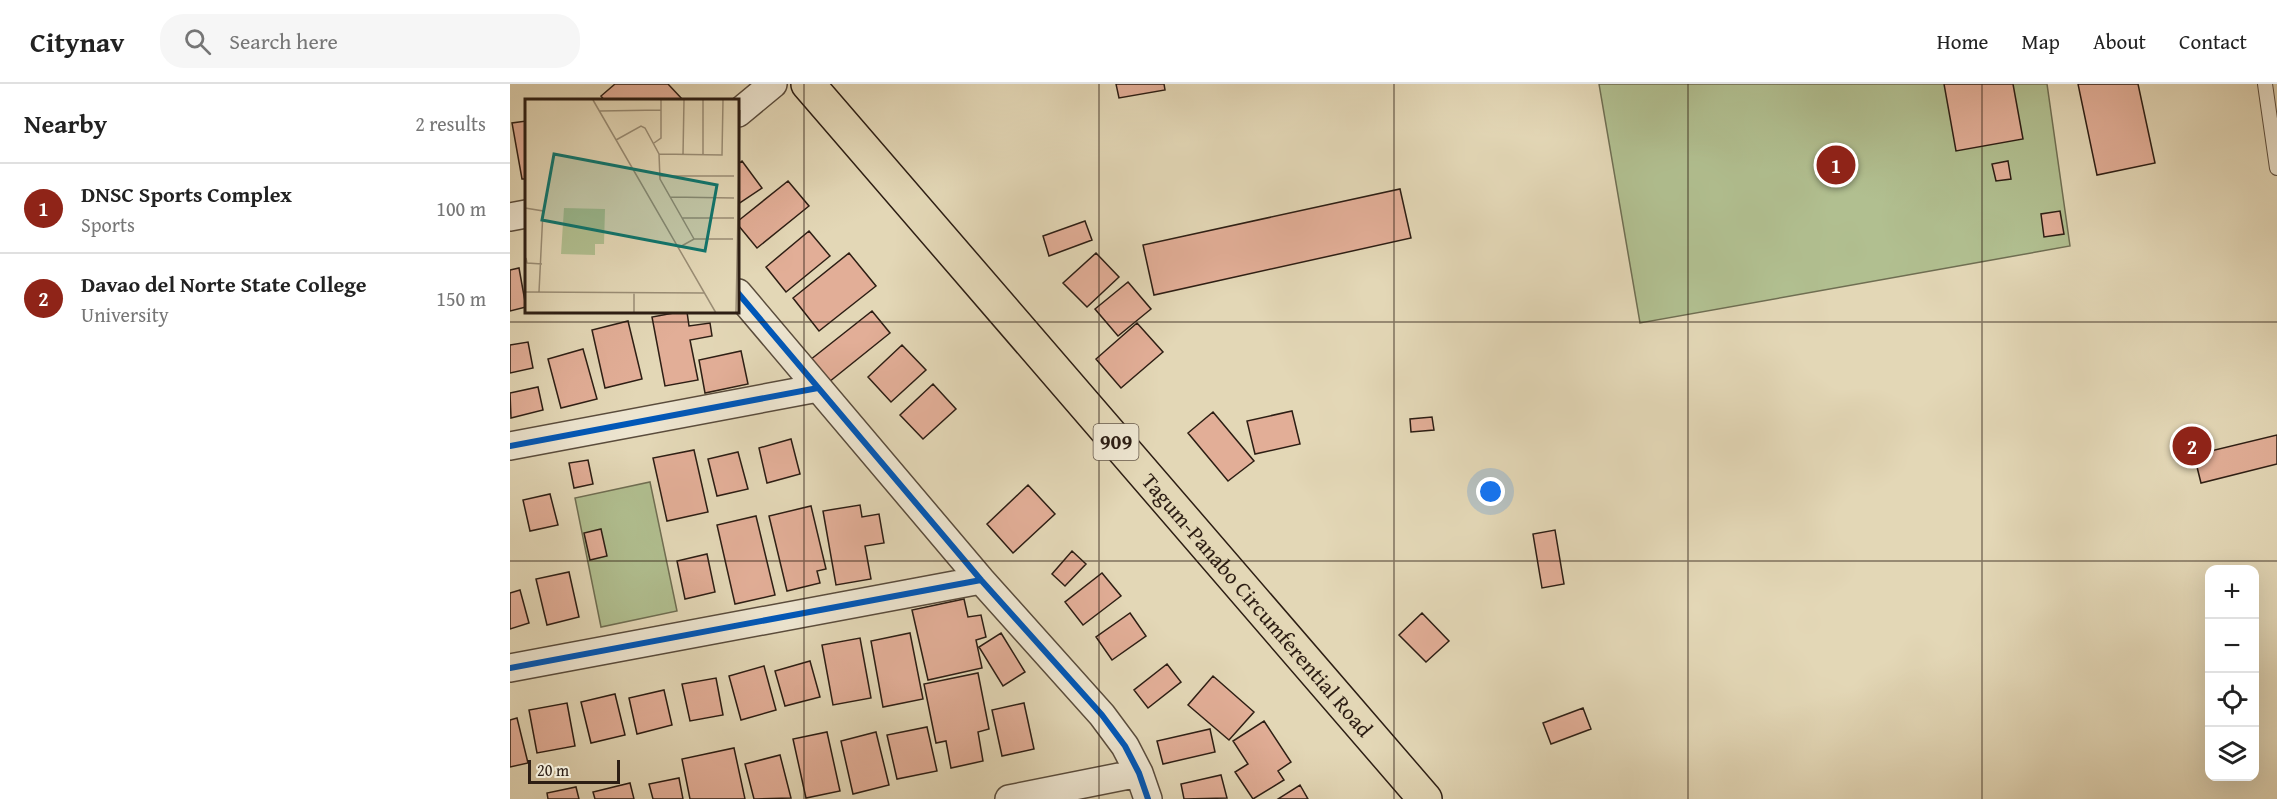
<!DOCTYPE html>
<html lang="en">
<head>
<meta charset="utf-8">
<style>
  body { margin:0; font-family:"Gentium Book Plus",serif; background:#f6f6f6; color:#222 }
  .controls { position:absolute; right:18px; bottom:18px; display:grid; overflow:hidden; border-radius:12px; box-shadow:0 6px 24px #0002 }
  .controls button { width:54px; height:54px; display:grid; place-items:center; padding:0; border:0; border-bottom:2px solid #e0e0e0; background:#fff; color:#222; font:30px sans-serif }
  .scale { position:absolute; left:18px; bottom:15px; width:92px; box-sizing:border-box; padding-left:6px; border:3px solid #2d1e14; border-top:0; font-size:16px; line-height:21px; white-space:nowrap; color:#2d1e14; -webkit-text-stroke:4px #ede5d0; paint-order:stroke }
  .you { position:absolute; left:981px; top:408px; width:21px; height:21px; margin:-15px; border:4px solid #fff; border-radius:50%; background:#1a73e8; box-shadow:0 0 0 9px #1a73e833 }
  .badge { display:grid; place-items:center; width:39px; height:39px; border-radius:50%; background:#8f2418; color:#fff; font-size:20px; font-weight:700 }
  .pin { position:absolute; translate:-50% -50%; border:3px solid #fff; box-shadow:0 2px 6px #0006 }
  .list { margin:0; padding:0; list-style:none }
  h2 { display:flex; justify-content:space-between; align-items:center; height:78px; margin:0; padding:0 24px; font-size:26px }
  h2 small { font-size:20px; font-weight:400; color:#767676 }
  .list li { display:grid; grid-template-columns:39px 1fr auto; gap:18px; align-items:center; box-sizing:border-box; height:90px; padding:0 24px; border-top:2px solid #e0e0e0 }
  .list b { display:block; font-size:22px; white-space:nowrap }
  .list p { margin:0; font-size:20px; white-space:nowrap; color:#767676 }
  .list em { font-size:20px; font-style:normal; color:#767676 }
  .icon { flex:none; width:33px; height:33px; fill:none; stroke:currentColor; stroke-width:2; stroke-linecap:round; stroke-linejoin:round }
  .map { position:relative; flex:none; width:1767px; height:715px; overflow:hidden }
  header { display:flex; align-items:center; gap:36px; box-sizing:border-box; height:84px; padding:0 30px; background:#fff; border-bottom:2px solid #e0e0e0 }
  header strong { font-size:28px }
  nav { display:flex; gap:33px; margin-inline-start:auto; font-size:21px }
  .search { width:420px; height:54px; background:#f6f6f6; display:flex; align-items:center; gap:15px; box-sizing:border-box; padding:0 21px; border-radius:24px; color:#767676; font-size:22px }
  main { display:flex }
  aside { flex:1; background:#fff }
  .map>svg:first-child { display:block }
  .green { fill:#b1bf90; stroke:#6f6e52; stroke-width:1.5 }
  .building { fill:#e2ae97; stroke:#2d1e14; stroke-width:1.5 }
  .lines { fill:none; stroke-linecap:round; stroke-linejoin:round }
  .service-casing { stroke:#5a4c3c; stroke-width:16 }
  .minor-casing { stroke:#5a4c3c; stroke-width:30 }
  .primary-casing { stroke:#2d1e14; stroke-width:36 }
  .service { stroke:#ede5d0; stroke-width:14 }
  .minor { stroke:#ede5d0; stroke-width:27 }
  .primary { stroke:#e3d7b6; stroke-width:33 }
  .cycleway-casing { stroke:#ede5d0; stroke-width:10 }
  .cycleway { stroke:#0057b8; stroke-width:6 }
  .grid { fill:none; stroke:#2d1e14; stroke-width:1.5; stroke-opacity:0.55 }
  .labels { text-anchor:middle; stroke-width:6; stroke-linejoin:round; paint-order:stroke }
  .shield { fill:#ede5d0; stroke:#675a4c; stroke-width:1.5 }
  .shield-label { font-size:21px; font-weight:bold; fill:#2d1e14 }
  .street-label { font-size:22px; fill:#2d1e14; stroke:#ede5d0 }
  .inset-road { fill:none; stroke:#9a8d75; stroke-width:1.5 }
  .view { fill:#0f766e; fill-opacity:0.15; stroke:#0f766e; stroke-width:3 }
  .inset-edge { fill:none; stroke:#2d1e14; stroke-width:3 }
</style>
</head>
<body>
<header>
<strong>Citynav</strong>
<div class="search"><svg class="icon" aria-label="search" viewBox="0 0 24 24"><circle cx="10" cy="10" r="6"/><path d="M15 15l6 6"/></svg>Search here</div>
<nav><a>Home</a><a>Map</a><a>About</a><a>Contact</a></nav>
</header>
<main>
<aside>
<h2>Nearby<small>2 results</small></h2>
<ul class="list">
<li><span class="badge">1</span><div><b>DNSC Sports Complex</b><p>Sports</p></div><em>100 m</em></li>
<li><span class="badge">2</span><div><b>Davao del Norte State College</b><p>University</p></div><em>150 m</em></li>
</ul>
</aside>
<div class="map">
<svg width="1767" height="715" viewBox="0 0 1767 715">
  <rect width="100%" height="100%" fill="#e3d7b6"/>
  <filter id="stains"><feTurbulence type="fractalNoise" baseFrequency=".00333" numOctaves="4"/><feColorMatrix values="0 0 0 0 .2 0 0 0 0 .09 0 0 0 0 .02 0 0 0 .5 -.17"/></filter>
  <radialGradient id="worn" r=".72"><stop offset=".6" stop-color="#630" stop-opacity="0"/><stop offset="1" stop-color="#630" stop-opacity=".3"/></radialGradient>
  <path class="green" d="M1089 0H1537L1560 162 1130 239Z
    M140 398 167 527 91 543 65 414Z"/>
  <path class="building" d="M105 0H158L173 16H94L91 12Z
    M606 0H654L655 6 609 14Z
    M1434 0H1503L1513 55 1446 67Z
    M1568 0H1628L1645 79 1587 91Z
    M16 37V95H12L2 39Z
    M232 77 252 104 228 120V80Z
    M1498 77 1501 95 1486 97 1482 80Z
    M278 97 299 122 247 164 228 141V137Z
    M890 105 901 154 644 211 633 161Z
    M1550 127 1554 150 1534 153 1531 130Z
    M575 137 582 156 539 172 533 152Z
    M299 147 320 172 276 208 256 183Z
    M339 169 366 202 309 247 283 214Z
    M586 169 609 193 577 223 553 199Z
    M9 184 16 223 0 227V186Z
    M618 198 641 225 608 252 585 225Z
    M362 227 380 249 319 298 300 276Z
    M169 228H177L179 242 200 239 202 252 180 256 188 296 155 302 142 233Z
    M118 237 132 295 95 304 82 246Z
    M627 239 653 268 611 304 586 275Z
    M18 258 23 284 0 289V261Z
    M392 261 416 286 381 318 358 293Z
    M73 265 87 315 51 324 38 275Z
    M231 267 238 300 195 309 189 276Z
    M423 300 446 325 413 355 390 331Z
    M28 303 33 326 1 334 0 309Z
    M782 327 790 360 745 370 737 337Z
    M703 328 744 377 718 397 678 349Z
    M922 333 924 346 901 348 900 335Z
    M1767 351V380L1691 399 1684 371Z
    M281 355 290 390 257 399 249 364Z
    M184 366 198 428 157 437 143 374Z
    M228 368 238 405 207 412 198 375Z
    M78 376 83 400 64 404 59 379Z
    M518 401 545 430 503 469 477 440Z
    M40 410 48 441 20 447 13 416Z
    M350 421 352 433 369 430 374 459 355 462 361 495 326 501 313 427Z
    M301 422 316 485 307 487 310 499 277 507 259 432Z
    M246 432 265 511 225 520 207 441Z
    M91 445 97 472 80 476 74 449Z
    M1045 446 1054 500 1032 504 1023 450Z
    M562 467 576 480 555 502 542 490Z
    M197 470 205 508 175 515 167 477Z
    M59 488 69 533 37 541 26 495Z
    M592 489 611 512 573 541 555 518Z
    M10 506 19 539 0 545V509Z
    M454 515 458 533 471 531 476 553 466 556 472 584 418 596 402 526Z
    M620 529 636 552 602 576 586 553Z
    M912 529 939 557 916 578 889 551Z
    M400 549 413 615 373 623 361 557Z
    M491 549 515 588 493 602 469 563Z
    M350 554 361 614 323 621 312 561Z
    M300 577 310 613 275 622 265 587Z
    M657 580 671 598 638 624 624 606Z
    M254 582 266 626 231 636 219 592Z
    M468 589 479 645 468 648 473 677 441 684 436 657 426 659 414 600Z
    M703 592 744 628 719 656 678 621Z
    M206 594 213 631 180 637 172 600Z
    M154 606 162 641 127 650 119 614Z
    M105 610 115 651 81 659 71 618Z
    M57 619 65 662 27 669 19 626Z
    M514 619 524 665 492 672 482 626Z
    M1073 624 1081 645 1041 660 1033 639Z
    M7 634 18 679 0 683V636Z
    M754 637 781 678 768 687 774 696 743 715 725 688 738 680 723 657Z
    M417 643 427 687 387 695 377 651Z
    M700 645 705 668 653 680 647 657Z
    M317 648 330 707 296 714 283 655Z
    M366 648 379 701 343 710 331 657Z
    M224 664 235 715H180L172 675Z
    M270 671 281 714 244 715 235 680Z
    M711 691 717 714 674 715 671 700Z
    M169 694 173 715H143L139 700Z
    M120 699 124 715H85L83 708Z
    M790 701 798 715H768Z
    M66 703 69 715H38L37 709Z"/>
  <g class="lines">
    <defs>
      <path id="service" d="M1755 0 1767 84"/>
      <path id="minor" d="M228 29 263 0
        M0 133 16 130
        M228 209 471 496 592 631 615 662 629 689 638 715
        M0 362 308 304
        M0 584 471 496
        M499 715 629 689"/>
      <g id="primary">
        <path id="s1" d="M298 0 915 715"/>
      </g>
    </defs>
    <use href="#service" class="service-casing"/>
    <use href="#minor" class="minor-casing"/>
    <use href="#primary" class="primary-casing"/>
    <use href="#service" class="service"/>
    <use href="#minor" class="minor"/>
    <use href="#primary" class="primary"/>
    <defs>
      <path id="cycleway" d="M228 209 471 496 592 631 615 662 629 689 638 715
        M0 362 308 304
        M0 584 471 496"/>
    </defs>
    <use href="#cycleway" class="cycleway-casing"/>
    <use href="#cycleway" class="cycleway"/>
  </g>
  <path class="grid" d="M294 0V715M589 0V715M884 0V715M1178 0V715M1472 0V715M0 238H1767M0 477H1767"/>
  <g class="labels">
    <rect class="shield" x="583.5" y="340" width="45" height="36" rx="4.5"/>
    <g class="shield-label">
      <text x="606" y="365">909</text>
    </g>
    <g class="street-label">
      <text dy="8" stroke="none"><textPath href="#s1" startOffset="688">Tagum-Panabo Circumferential Road</textPath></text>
    </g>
  </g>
  <g transform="translate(15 15)">
    <rect width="214" height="214" fill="#e3d7b6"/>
    <path d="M39 109 80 110 79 145H70V156L36 155Z" fill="#b1bf90"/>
    <path class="inset-road" d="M68 1 191 214M178 1V56M75 12 136 11M91 41 116 27 120 29 134 55 135 80 169 140M129 44 136 39V1M134 55 197 56 198 1M158 56 159 1M134 77H209M145 98 209 99M0 109 18 112 14 193M157 119H209M153 149 169 140H208M1 159 2 164 17 165M0 193 179 194M109 193V214M44 214H87M211 214 215 11"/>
    <path class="view" d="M29 55 192 86 180 152 17 121Z"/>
    <rect width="214" height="214" class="inset-edge"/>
  </g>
  <rect width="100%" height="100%" filter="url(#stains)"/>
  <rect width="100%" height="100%" fill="url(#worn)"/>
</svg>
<div class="controls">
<button>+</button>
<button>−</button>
<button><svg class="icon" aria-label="locate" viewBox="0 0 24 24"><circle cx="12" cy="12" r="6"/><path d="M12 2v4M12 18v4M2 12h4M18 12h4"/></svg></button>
<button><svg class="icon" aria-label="layers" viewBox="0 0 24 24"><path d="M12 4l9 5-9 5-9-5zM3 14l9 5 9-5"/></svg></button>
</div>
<div class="scale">20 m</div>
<div class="you"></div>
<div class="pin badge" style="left:1326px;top:81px">1</div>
<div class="pin badge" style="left:1682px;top:362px">2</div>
</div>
</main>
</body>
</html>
